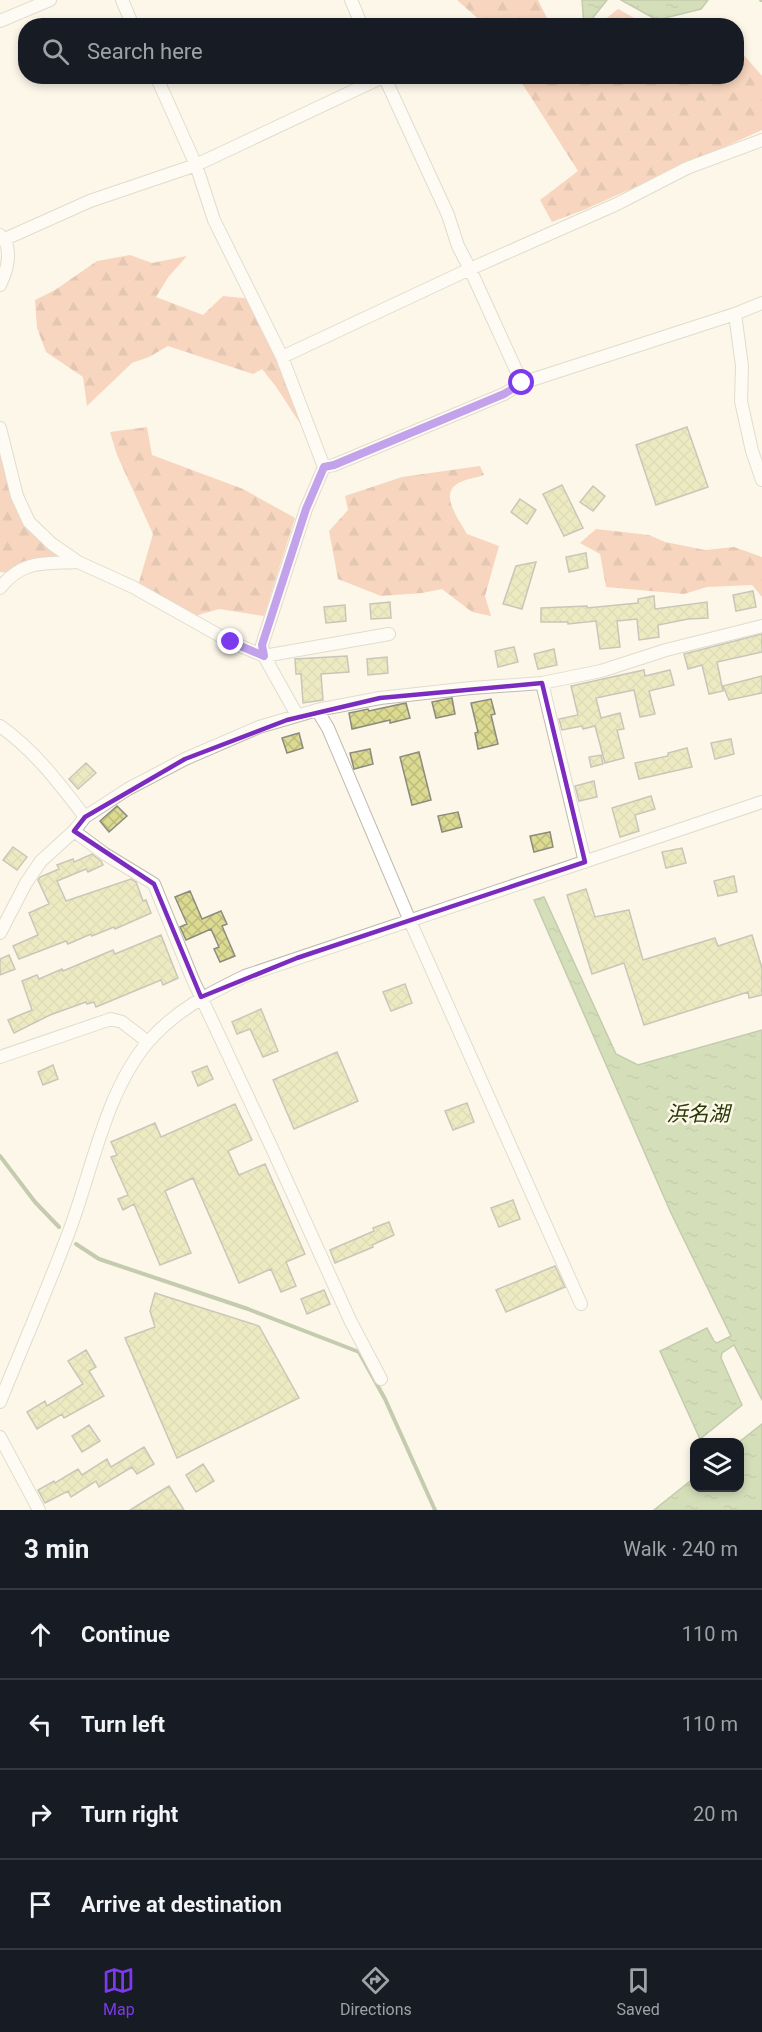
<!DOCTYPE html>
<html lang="en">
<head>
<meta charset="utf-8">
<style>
  body { margin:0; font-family:Roboto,"Noto Sans JP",sans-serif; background:#20242c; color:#f1f3f6 }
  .controls { position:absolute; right:18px; bottom:18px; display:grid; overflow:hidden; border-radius:12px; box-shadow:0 3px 9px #0003 }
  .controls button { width:54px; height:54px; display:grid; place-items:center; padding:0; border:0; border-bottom:2px solid #363941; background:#171b24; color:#f1f3f6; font:30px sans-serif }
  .stop { position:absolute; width:18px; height:18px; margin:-14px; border:4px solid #7c3aed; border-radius:50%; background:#fff }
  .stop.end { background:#7c3aed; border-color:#fff; box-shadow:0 2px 6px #0008 }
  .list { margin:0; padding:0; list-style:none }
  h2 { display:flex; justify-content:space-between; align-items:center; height:78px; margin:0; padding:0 24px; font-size:26px }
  h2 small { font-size:20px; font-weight:400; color:#9ea1a6 }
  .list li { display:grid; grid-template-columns:39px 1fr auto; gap:18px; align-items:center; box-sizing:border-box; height:90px; padding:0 24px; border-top:2px solid #363941 }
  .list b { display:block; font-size:22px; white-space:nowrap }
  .list em { font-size:20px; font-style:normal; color:#9ea1a6 }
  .icon { flex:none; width:33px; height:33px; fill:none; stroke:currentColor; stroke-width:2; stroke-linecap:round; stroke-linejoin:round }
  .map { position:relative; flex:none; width:762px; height:1510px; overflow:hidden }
  .search { position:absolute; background:#171b24; box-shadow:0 3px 9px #0003; left:18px; right:18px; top:18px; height:66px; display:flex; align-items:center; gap:15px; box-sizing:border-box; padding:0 21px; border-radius:24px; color:#9ea1a6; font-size:22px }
  .sheet { height:438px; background:#171b24 }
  nav { display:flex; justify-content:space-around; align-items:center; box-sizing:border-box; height:84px; border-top:2px solid #363941; background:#171b24; font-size:16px; color:#9ea1a6 }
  nav a { display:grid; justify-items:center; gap:3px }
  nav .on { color:#7c3aed }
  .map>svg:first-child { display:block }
  .forest { fill:url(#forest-firs) }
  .water { fill:url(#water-ripples); stroke:#839566; stroke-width:1.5 }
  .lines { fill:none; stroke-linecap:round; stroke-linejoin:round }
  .stream { stroke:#839566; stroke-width:4 }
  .building { fill:url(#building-cross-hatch); stroke:#8b8b7e; stroke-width:1.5 }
  .minor-casing { stroke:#c0baae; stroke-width:14 }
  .minor { stroke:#fff; stroke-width:12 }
  .route { stroke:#7c3aed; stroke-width:8 }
  .marked { fill:none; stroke:#7b2cbf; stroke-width:4.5; stroke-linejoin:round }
  .labels { text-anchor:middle; stroke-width:5; stroke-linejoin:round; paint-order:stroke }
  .water-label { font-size:21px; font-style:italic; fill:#273807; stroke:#fcf7e9 }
</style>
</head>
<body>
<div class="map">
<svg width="762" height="1510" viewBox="0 0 762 1510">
  <defs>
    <pattern id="forest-firs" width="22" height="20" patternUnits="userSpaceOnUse" patternTransform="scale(1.5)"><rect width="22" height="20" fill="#f2ac8b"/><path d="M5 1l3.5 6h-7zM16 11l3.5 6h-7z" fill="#c58d72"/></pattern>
    <pattern id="water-ripples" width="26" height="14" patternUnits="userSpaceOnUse" patternTransform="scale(1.5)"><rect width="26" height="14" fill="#a5c07f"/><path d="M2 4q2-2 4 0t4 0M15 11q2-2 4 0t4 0" fill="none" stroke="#879d68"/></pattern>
    <pattern id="building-cross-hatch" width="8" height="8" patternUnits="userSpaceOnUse" patternTransform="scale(1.5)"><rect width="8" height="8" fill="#dcda91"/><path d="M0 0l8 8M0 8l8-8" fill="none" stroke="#bdbc7d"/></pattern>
  </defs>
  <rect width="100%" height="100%" fill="#fcf7e9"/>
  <path class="forest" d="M457 0H538L547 18 565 25H485Z
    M618 9 645 24 670 25H598Z
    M737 47 762 76V130L586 209 552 222 540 200 578 171 518 77 736 76Z
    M130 255 152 263 187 256 169 276 156 297 203 315 223 296 253 299 312 442 277 388 262 369 253 374 168 346 149 357 132 363 87 406 83 377 46 352 37 328 35 300 55 290 97 261Z
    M147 427 152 455 243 489 295 518 264 616 219 609 195 616 137 589 153 534 117 455 110 432Z
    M0 432 25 514 63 563 10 573 0 572Z
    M480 466 484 475C476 478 464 479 457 484 439 495 460 521 467 534L499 546 485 596 491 616 472 612 442 589 422 593 381 596 338 579 329 531 348 510 345 496 402 477Z
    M596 529 649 535 665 542 705 550 734 547 762 557V597L752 585 707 587 684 594 606 587 600 554 580 543Z"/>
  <path class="water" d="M582 0H607L587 25H584Z
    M621 0H708L701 9 657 20Z
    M544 897 616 1054 638 1065 762 1030V1400L734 1345 722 1353 721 1358 742 1405 700 1439 660 1351 707 1328 714 1341 717 1343 731 1336 671 1213 534 900Z
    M762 1424V1510H654L694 1478V1488H740L739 1442Z"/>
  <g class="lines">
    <path class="stream" d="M761 0H762
      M0 1156 35 1202 59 1227
      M76 1244 99 1259 248 1309 359 1352 385 1399 435 1510"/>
  </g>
  <path class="building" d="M687 427 708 487 656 505 636 445Z
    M562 485 583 528 564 536 543 494Z
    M593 486 605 496 593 511 580 502Z
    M520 499 536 510 527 524 511 512Z
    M586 553 588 568 569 572 566 557Z
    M536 562 522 609 503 604 516 566Z
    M753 591 756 607 736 611 733 595Z
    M654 596 655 609 707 602 708 618 688 619 658 625 659 637 639 640 637 619 617 621 620 647 600 649 596 621 568 624V622H541V608L587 606V608L638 603V599Z
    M390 602 391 618 371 619 370 604Z
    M345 605 346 621 326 623 324 607Z
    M762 634V652L717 662 723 691 709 694 702 665 688 669 684 654Z
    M514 647 518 662 498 667 495 651Z
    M554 649 557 665 538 669 534 654Z
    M347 656 349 672 321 674 323 700 303 703 301 674H296L295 659Z
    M387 657 388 673 368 675 367 659Z
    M644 670 645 676 670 670 674 685 649 691 655 714 640 717 634 690 596 698 601 718 620 713 624 729 617 730 624 758 605 763 595 726 583 729 582 726 562 730 559 719 578 715 571 686Z
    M762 676V693L729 700 723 686Z
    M452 698 455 714 436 718 432 702Z
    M491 699 495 714 491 715 498 744 478 749 475 733 478 732 471 703Z
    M406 703 410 718 390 723V720L352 729 349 713 368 709 369 711Z
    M299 733 303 748 287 753 282 738Z
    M731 739 734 754 715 759 711 743Z
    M687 748 692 767 639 779 635 763 668 756V753Z
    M370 749 373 764 354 769 350 753Z
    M419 752 431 800 412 805 400 757Z
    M601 755 603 764 591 767 589 757Z
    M86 763 96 773 78 789 69 779Z
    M594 781 597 797 579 801 575 786Z
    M651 796 655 809 635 815 639 831 620 837 612 808Z
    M117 806 127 816 109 832 100 821Z
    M458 812 462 827 442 832 438 816Z
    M550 832 553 847 534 852 530 836Z
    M13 847 27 857 17 870 3 860Z
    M682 848 686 863 666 868 662 852Z
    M92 854 101 861 103 865 88 872 86 869 57 881 66 901 131 879 136 882 143 901 146 900 151 913 115 929 114 927 92 936 91 934 68 944 66 941 19 959 13 946 38 935 29 913 49 904 38 880 40 877 59 869 57 865 73 859 74 862Z
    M734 876 737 892 718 896 714 881Z
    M586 889 595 917 629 910 643 960 715 938 718 946 752 935 762 968V995L749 998 748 992 644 1025 624 963 592 974 567 895Z
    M190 891 202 919 221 911 227 924 222 926 235 956 220 962 214 949 219 947 211 929 186 940 180 927 187 924 175 897Z
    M161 935 178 978 163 985 161 980 96 1007 94 1002 87 1004 86 1002 50 1015 14 1033 8 1020 32 1010 22 981 37 975 39 979 62 969 63 971 113 950 115 954Z
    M9 955 15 969 0 975V959Z
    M405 984 412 1003 391 1011 383 992Z
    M261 1009 278 1051 263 1057 250 1029 237 1034 232 1022Z
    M337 1052 358 1101 294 1129 273 1080Z
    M53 1065 58 1079 43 1085 38 1072Z
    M207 1066 213 1079 198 1086 192 1072Z
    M467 1103 474 1122 453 1130 445 1111Z
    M235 1104 252 1140 228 1151 239 1175 265 1164 305 1254 286 1262 296 1286 281 1292 271 1269 239 1283 193 1178 165 1191 191 1253 160 1265 134 1204 123 1210 118 1199 128 1195 111 1157 117 1155 111 1142 155 1123 161 1137Z
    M513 1200 520 1219 499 1227 491 1208Z
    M389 1222 394 1235 372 1245 373 1247 335 1263 330 1250 374 1231 373 1228Z
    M555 1266 565 1287 506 1312 496 1290Z
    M324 1290 330 1304 307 1314 301 1299Z
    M155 1293 259 1326 299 1398 177 1458 125 1338 155 1327 150 1311Z
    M86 1350 96 1367 89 1371 104 1396 64 1418 62 1414 37 1429 27 1412 45 1401 47 1406 83 1384 68 1361Z
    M89 1425 100 1441 82 1452 72 1436Z
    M144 1447 154 1464 137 1474 132 1467 99 1487 96 1481 71 1497 68 1491 45 1503 38 1490 54 1481 55 1483 78 1469 82 1475 107 1459 111 1467Z
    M203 1464 214 1481 196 1492 186 1475Z
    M169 1486 184 1510H130L151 1497Z"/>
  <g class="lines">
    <defs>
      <path id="minor" d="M122 0 133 26
        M351 0 362 26
        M0 21 50 0
        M156 76 196 165 214 220 282 357 324 467 334 465 504 394 522 383 735 314 762 303
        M384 76 448 215 458 246 470 269 522 383
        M0 235C14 247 7 271 0 285
        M5 239 90 201 196 165 385 76
        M735 314 742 366 741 401 752 451 762 480
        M282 357 470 269 617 204 687 168 762 140
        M0 428 17 496 29 522 52 544 78 562 133 587 231 642 264 656 389 634
        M0 588C23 559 44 564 78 562
        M542 683 585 862
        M317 710 328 728 410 921 581 1304
        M297 715 264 656 262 645 306 509 324 467
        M0 726C35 751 59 783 85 817
        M74 831 105 854 154 884 193 980 271 1146 350 1320 381 1379
        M0 933 26 883 41 861 74 831 85 817 128 789 185 759 259 727 317 710 380 698 471 688 542 683 601 671 666 650 762 626
        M0 1057 111 1019 122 1022 148 1042
        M0 1402C23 1345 48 1288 70 1229 92 1170 106 1091 148 1042 176 1010 208 994 245 976L762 802
        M0 1437 39 1510"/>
    </defs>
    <use href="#minor" class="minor-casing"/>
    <use href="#minor" class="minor"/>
  </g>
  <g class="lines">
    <path class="route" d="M231 642 264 656 262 645 306 509 324 467 334 465 504 394 522 383"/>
  </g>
  <path d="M0 0H762V1510H0ZM542 683 585 862 297 958 201 997 154 884 74 831 85 817 185 759 287 720 380 698Z" fill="#fcf7e9" fill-opacity=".55" fill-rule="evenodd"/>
  <path class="marked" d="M542 683 585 862 297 958 201 997 154 884 74 831 85 817 185 759 287 720 380 698Z"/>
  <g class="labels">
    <g class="water-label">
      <text x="698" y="1121">浜名湖</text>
    </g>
  </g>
</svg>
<div class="controls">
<button><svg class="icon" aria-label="layers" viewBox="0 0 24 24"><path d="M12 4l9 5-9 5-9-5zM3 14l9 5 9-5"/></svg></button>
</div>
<div class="stop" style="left:522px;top:383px"></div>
<div class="stop end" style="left:231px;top:642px"></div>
<div class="search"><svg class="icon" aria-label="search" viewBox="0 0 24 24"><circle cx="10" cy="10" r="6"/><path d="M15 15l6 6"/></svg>Search here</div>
</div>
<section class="sheet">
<h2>3 min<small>Walk · 240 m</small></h2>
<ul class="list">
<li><svg class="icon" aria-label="ahead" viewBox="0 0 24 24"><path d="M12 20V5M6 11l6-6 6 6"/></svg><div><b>Continue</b></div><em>110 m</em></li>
<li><svg class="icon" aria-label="left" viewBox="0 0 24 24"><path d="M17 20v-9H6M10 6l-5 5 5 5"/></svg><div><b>Turn left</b></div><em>110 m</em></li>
<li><svg class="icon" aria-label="right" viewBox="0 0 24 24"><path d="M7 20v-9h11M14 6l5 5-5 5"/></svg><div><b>Turn right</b></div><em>20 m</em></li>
<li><svg class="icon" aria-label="arrive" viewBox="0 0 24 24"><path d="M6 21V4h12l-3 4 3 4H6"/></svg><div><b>Arrive at destination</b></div></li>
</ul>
</section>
<nav>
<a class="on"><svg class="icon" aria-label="map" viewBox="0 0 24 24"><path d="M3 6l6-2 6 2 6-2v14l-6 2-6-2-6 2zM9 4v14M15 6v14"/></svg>Map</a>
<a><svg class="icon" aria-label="directions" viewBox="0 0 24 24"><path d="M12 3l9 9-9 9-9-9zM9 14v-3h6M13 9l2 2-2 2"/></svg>Directions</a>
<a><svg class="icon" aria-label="saved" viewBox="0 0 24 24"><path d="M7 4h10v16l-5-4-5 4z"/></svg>Saved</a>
</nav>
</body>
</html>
